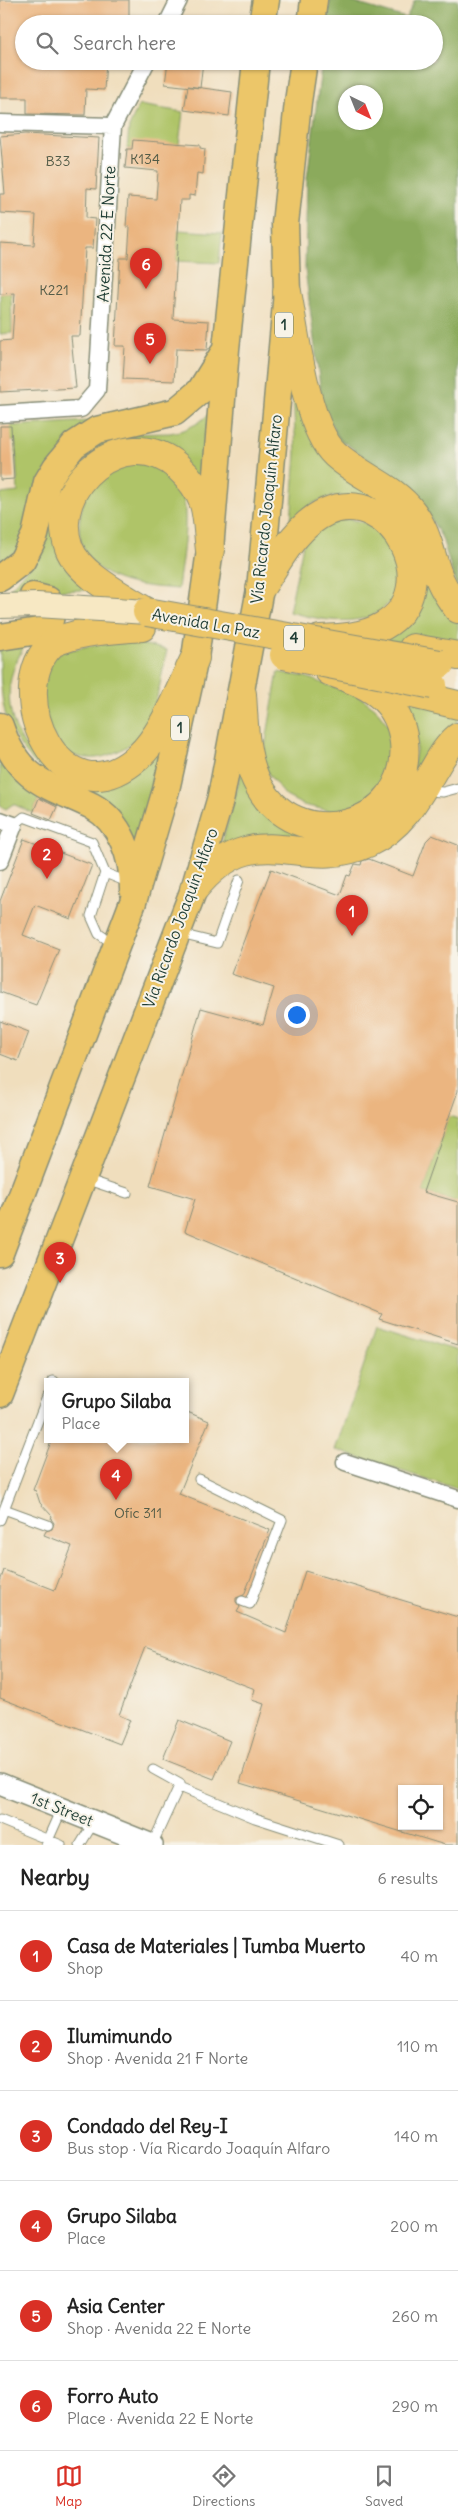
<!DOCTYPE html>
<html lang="en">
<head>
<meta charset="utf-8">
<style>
  body { margin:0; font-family:Delius,sans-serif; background:#f2f2f2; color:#222 }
  .controls { position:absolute; right:15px; bottom:15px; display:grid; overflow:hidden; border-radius:0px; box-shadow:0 1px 4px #0004 }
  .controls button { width:45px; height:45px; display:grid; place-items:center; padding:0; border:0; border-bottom:1px solid #e0e0e0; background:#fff; color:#222; font:25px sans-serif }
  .compass { position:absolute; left:338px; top:85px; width:45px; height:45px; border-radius:50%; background:#fff; box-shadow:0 1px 4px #0004; rotate:137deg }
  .you { position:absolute; left:296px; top:1014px; width:18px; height:18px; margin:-12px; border:4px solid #fff; border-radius:50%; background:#1a73e8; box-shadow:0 0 0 8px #1a73e833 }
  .badge { display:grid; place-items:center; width:32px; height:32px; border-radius:50%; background:#d93025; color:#fff; font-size:16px; font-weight:700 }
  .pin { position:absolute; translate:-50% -41px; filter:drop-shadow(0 1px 2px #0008) }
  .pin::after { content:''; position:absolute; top:26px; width:18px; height:15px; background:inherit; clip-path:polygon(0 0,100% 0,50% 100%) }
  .popup { position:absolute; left:44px; top:1378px; width:145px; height:65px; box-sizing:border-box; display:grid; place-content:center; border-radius:0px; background:#fff; filter:drop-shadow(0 1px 4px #0005); font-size:16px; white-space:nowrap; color:#767676 }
  .popup b { font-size:19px; color:#222 }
  .popup::after { content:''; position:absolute; left:50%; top:100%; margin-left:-10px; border:10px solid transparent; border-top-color:#fff }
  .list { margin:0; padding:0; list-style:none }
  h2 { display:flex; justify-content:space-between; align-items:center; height:65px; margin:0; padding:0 20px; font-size:21px }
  h2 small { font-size:16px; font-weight:400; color:#767676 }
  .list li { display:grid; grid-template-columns:32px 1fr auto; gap:15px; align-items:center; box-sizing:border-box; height:90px; padding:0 20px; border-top:1px solid #e0e0e0 }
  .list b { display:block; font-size:19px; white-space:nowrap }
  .list p { margin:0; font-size:16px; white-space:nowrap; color:#767676 }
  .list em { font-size:16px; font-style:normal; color:#767676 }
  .icon { flex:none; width:28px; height:28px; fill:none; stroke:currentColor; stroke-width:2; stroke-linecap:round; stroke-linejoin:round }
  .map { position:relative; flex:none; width:458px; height:1845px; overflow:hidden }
  .search { position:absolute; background:#fff; box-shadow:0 1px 4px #0004; left:15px; right:15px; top:15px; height:55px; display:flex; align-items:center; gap:12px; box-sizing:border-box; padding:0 18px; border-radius:28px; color:#767676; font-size:19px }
  .sheet { height:605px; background:#fff }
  nav { display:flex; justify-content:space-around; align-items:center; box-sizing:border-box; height:70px; border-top:1px solid #e0e0e0; background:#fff; font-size:14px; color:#767676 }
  nav a { display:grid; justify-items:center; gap:2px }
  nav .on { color:#d93025 }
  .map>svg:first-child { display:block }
  .green { fill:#afc468; stroke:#67804e }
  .forest { fill:#8baa5c; stroke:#557448; fill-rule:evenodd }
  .building { fill:#ebb580; fill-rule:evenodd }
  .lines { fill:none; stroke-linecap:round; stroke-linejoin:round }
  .service-casing { stroke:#888e78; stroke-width:11 }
  .minor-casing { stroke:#888e78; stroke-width:19 }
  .tertiary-casing { stroke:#888e78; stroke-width:24 }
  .primary-casing { stroke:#888e78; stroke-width:29 }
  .trunk-casing { stroke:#888e78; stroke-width:30 }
  .service { stroke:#fff; stroke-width:9 }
  .minor { stroke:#fff; stroke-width:16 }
  .tertiary { stroke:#fff; stroke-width:21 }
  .primary { stroke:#ecc669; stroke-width:26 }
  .trunk { stroke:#ecc669; stroke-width:28 }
  .secondary-bridge-casing { stroke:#888e78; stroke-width:26; stroke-linecap:butt }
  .trunk-bridge-casing { stroke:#888e78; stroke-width:30; stroke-linecap:butt }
  .secondary-bridge { stroke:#f7e8c3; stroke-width:24 }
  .trunk-bridge { stroke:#ecc669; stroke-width:28 }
  .labels { text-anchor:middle; stroke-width:4; stroke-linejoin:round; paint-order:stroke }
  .number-label { font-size:14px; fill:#525b47 }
  .shield { fill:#f7f3e8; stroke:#60746a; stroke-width:1 }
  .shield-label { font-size:15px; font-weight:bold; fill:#1f3d34 }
  .street-label { font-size:16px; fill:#1f3d34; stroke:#f7f3e8 }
</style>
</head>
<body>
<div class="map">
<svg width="458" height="1845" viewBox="0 0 458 1845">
  <rect width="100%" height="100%" fill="#f7f3e8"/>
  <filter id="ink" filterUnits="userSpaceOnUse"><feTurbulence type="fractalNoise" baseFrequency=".02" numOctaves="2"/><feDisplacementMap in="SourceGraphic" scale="10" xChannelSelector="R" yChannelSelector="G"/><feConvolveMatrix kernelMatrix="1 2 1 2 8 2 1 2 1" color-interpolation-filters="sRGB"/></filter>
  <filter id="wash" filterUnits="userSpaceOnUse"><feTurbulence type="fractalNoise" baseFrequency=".0096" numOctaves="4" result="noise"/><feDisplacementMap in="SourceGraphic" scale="20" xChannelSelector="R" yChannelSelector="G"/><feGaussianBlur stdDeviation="1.12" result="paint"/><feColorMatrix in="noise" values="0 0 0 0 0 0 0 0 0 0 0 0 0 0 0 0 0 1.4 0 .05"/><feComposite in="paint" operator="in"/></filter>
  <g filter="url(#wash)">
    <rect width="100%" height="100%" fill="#f0debd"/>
    <path class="green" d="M139 105 183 112 179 144 127 149 129 127Z
      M178 230 222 233 219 263 176 261Z
      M11 293 12 333 0 334V294Z
      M291 355 298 384 380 492 458 619V642C438 638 419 628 405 646L379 641 424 572 341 496C320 497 305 506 291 521L296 453Z
      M218 407 210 489 108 447 89 452 76 465 65 483 68 569 86 590 7 592 38 558 60 479 89 445 125 434 170 433 184 430 198 423Z
      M91 421 23 548 0 562V494L18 492 15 441H11L10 426Z
      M128 463C143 464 164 464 175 478 194 502 181 560 178 589 156 587 123 586 104 572 78 555 74 527 85 499 88 492 94 482 100 476 107 471 119 467 128 463Z
      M339 518C348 520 361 520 369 525 383 531 402 558 401 574 400 593 386 611 368 617 343 625 313 618 289 612L303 545 309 534Z
      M27 641C20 654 12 668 10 684 5 727 29 763 68 777L163 746 139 852C98 818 31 774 9 726 0 702 0 672 0 647Z
      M132 642 167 650C158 689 156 737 114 753 95 761 82 759 63 752L30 695 52 654 93 645Z
      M278 672 306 677 360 697 375 708 392 730 393 764 377 792 353 808 336 812 303 805 286 796 269 775 263 759Z
      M407 700 458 711V721C429 748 422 793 391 819 349 853 317 837 270 835 252 834 236 842 220 850L243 766H245C254 818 314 846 362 827 398 812 421 768 416 730 415 719 410 710 407 700Z
      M0 753 40 795 33 813 13 804 6 809 0 806Z
      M449 1116 458 1119V1202L423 1192Z
      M377 1326 458 1351V1489L335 1450Z"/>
    <path class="forest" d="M330 0H345L406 18 415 0H458V587L455 582 442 538 419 498 340 439 323 410 305 269 307 179 322 61H434V24H327ZM346 92H376V122H346Z"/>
    <g id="blocks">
      <path class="building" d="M0 0H129V22L24 24V61H106L104 90 86 89 85 115 27 114V98H0Z
        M168 61H203L200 88 165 84Z
        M188 86 232 92 229 116 184 110Z
        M25 134 99 138 96 189 87 188 86 218 95 219 93 248H85L80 336H71L76 388 0 392V341L12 340 15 293 0 294V243L34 245 36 215 0 213V194H5L0 136Z
        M133 140 200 145V148L205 149 203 174 197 173 195 196 189 195V200H180L173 319 209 321 207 350 176 349 174 381 123 379 125 346H115L120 258H128L130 227H126L128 197 156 199 158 171 125 168 127 149H132Z
        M0 426H11L14 479 0 480Z
        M39 798 57 807 51 820 33 813Z
        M432 835 458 845V1091L423 1192 458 1202V1344L379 1319 382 1314 185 1231 195 1199 150 1186 201 1008 263 1025 274 988 231 974 271 869 340 895 347 875 350 876 355 864 361 865 362 861 369 859 413 876 426 841Z
        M24 839 92 865 71 919 35 905 23 935 59 949 36 1005 0 992V901Z
        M0 1021 29 1032 18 1061 0 1054Z
        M185 1411 209 1421 179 1494 270 1530 244 1595 236 1598V1602L240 1607 237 1612 286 1633 305 1571 458 1617V1845H445L240 1783 264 1704 252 1700 255 1689 145 1647 119 1715 130 1720 120 1744 0 1698V1582L4 1570 55 1590 72 1546 44 1535 46 1531 52 1529 54 1523 51 1519 52 1516 40 1503 36 1491 33 1490 52 1439H185ZM402 1789H439V1826H402Z
        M179 1720 230 1741 214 1779 163 1759Z"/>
    </g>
  </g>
  <g filter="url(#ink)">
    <use href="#blocks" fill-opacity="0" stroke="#888e78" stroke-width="1"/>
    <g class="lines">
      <defs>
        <path id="service" d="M427 791 443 792 458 788
          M14 825 24 817 92 842 105 873 91 916 99 934 114 944
          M105 873 130 883
          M180 934 217 943 239 880
          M85 1179 127 1193
          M53 1381H54
          M199 1479 282 1520 250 1604 242 1601
          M4 1509 48 1525
          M0 1520 47 1397
          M180 1787 255 1818 339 1845
          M0 1820 61 1845
          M46 1845 62 1809
          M80 1845 94 1822
          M152 1845 180 1784 153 1769"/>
        <path id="minor" d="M167 24 179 0
          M0 123 113 126
          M0 414 81 409 97 390 113 126 147 61
          M0 820 14 825 0 861
          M345 1462 458 1499"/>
        <path id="tertiary" d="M0 1784 152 1845"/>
        <path id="primary" d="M262 24 266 0
          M311 24 314 0
          M0 578 22 561 35 535 47 482 56 467 74 445 97 430 175 412 200 391 223 354
          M0 637 45 630C51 622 54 609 48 600L33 596
          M0 726C6 744 15 762 30 774 48 789 71 795 92 806 121 822 133 857 133 889
          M0 1253 133 902 166 790 195 658 210 550 226 349 256 61
          M0 1394 194 889 221 797 260 589 287 292 285 224 298 102 304 61"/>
        <path id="trunk" d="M287 292C295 333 306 428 335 454 360 477 393 486 413 513 428 533 431 558 440 580 445 591 451 600 458 609
          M260 589C278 562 295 526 326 512 393 483 447 591 383 626 364 637 342 638 320 639
          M147 612C124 597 79 575 69 548 46 486 124 420 178 467 189 477 199 490 204 504 208 518 208 535 210 550
          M142 627C113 630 80 630 53 643 0 689 60 826 138 757 163 735 180 688 195 658
          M413 648 458 656
          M394 682V686L412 694 458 705
          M242 694C244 723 244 754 256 780 293 860 413 829 404 742 402 726 395 709 383 698 368 684 348 678 329 671
          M194 889C258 811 299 875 368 843 400 828 416 800 433 771 440 759 447 746 458 737"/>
      </defs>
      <use href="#service" class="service-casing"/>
      <use href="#minor" class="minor-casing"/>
      <use href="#tertiary" class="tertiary-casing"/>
      <use href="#primary" class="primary-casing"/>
      <use href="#trunk" class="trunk-casing"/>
      <use href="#service" class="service"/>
      <use href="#minor" class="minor"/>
      <use href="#tertiary" class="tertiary"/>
      <use href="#primary" class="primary"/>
      <use href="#trunk" class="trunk"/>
      <defs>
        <path id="secondary-bridge" d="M0 606 37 605 147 612"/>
        <path id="trunk-bridge" d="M147 612 440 664
          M284 655 433 685"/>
      </defs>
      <use href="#secondary-bridge" class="secondary-bridge-casing"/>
      <use href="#trunk-bridge" class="trunk-bridge-casing"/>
      <use href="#secondary-bridge" class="secondary-bridge"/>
      <use href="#trunk-bridge" class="trunk-bridge"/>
    </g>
  </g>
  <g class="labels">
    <g class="number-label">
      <text x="145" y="164">K134</text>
      <text x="58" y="166">B33</text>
      <text x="54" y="295">K221</text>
      <text x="138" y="1518">Ofic 311</text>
    </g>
    <g class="shield">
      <rect x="275" y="312.5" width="18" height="25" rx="4"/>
      <rect x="284" y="625.5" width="20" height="25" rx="4"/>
      <rect x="171" y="715.5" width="18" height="25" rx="4"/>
    </g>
    <g class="shield-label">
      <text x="284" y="330">1</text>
      <text x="294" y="643">4</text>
      <text x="180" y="733">1</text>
    </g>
    <g class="street-label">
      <text transform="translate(106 234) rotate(-87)" y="6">Avenida 22 E Norte</text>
      <text transform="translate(266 509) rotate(-84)" y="6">Vía Ricardo Joaquín Alfaro</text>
      <text transform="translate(206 623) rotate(10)" y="6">Avenida La Paz</text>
      <text transform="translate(180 918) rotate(-70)" y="6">Vía Ricardo Joaquín Alfaro</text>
      <text transform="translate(62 1809) rotate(22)" y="6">1st Street</text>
    </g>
  </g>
</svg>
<div class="controls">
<button><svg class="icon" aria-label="locate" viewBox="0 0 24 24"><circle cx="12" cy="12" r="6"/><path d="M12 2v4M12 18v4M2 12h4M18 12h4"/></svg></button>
</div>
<svg class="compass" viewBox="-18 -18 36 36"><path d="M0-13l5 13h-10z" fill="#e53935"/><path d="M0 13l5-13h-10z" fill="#767676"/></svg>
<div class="you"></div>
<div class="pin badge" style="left:352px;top:936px">1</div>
<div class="pin badge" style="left:47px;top:879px">2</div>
<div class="pin badge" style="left:60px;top:1283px">3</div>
<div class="pin badge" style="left:116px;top:1500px">4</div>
<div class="popup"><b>Grupo Silaba</b>Place</div>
<div class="pin badge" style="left:150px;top:364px">5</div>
<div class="pin badge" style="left:146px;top:289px">6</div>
<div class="search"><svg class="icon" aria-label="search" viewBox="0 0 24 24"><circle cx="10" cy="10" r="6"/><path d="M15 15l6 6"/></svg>Search here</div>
</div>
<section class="sheet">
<h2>Nearby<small>6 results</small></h2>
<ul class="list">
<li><span class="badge">1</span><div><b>Casa de Materiales | Tumba Muerto</b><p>Shop</p></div><em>40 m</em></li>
<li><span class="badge">2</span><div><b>Ilumimundo</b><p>Shop · Avenida 21 F Norte</p></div><em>110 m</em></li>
<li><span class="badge">3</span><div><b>Condado del Rey-I</b><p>Bus stop · Vía Ricardo Joaquín Alfaro</p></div><em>140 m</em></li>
<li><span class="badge">4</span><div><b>Grupo Silaba</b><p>Place</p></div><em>200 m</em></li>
<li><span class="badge">5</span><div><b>Asia Center</b><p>Shop · Avenida 22 E Norte</p></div><em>260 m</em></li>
<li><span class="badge">6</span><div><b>Forro Auto</b><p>Place · Avenida 22 E Norte</p></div><em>290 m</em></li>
</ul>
</section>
<nav>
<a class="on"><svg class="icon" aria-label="map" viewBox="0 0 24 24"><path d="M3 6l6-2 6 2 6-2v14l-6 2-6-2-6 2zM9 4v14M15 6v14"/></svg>Map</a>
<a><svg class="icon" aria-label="directions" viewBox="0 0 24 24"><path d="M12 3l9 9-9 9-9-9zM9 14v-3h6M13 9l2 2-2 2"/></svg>Directions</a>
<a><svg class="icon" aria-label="saved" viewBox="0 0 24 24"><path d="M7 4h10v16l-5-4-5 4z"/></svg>Saved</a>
</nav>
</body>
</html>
